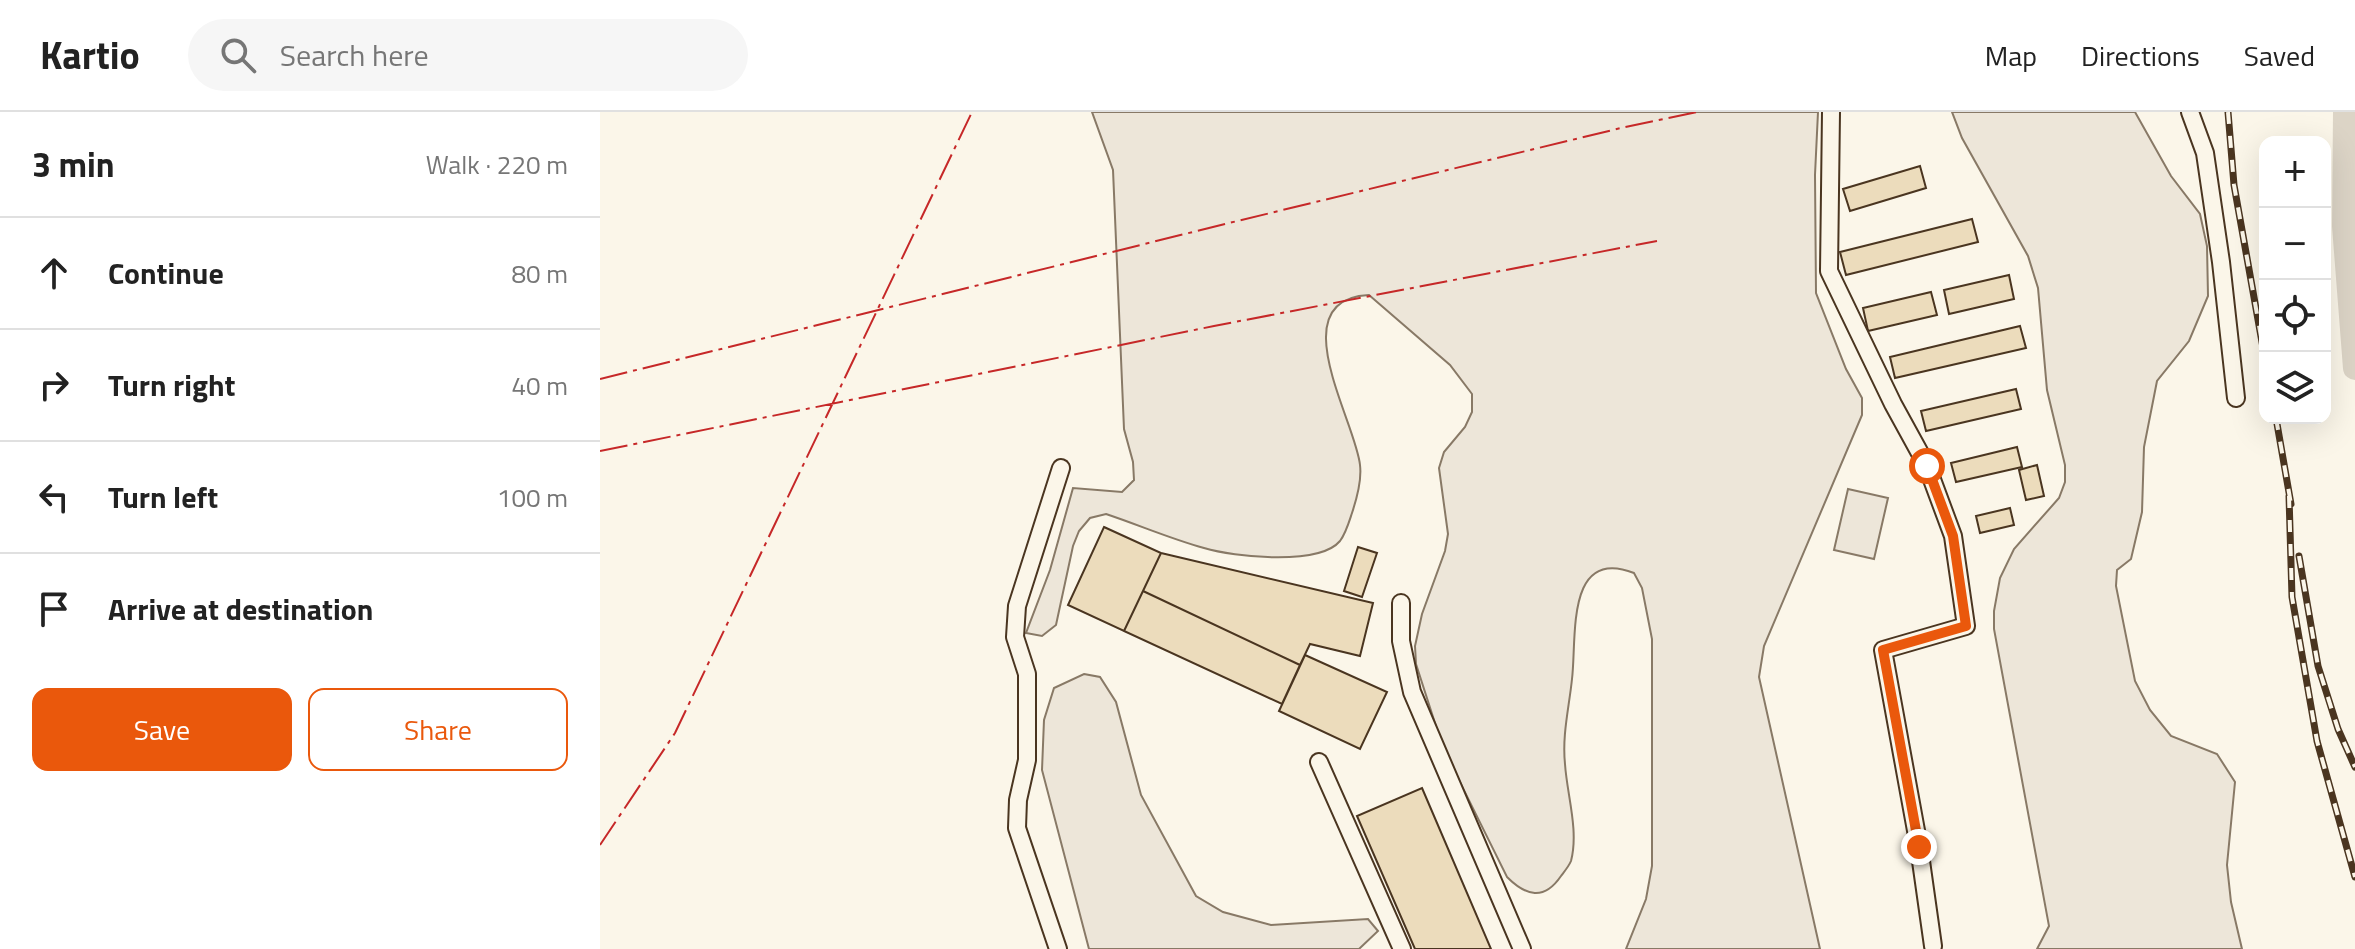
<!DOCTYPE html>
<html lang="en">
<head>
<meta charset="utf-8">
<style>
  body { margin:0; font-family:"Titillium Web",sans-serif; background:#f6f6f6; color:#222 }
  .controls { position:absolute; right:24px; top:24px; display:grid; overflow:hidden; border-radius:16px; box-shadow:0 8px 32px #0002 }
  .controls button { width:72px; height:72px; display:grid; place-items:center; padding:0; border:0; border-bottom:2px solid #e0e0e0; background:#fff; color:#222; font:40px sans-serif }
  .stop { position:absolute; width:24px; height:24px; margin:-18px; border:6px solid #ea580c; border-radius:50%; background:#fff }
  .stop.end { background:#ea580c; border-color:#fff; box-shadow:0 2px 8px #0008 }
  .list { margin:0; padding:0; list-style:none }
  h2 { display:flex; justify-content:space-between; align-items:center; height:104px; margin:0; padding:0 32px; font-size:34px }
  h2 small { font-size:26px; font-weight:400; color:#767676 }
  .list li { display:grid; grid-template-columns:52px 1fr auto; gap:24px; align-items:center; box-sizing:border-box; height:112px; padding:0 32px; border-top:2px solid #e0e0e0 }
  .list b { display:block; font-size:30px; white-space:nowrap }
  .list em { font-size:26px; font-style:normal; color:#767676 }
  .actions { display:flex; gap:16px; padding:24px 32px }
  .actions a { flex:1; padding:18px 0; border:2px solid #ea580c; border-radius:16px; text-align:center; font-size:28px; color:#ea580c }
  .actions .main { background:#ea580c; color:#fff }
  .icon { flex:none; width:44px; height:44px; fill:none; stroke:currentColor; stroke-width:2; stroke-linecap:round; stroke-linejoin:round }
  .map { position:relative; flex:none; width:1755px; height:837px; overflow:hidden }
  header { display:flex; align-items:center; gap:48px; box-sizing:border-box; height:112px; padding:0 40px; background:#fff; border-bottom:2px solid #e0e0e0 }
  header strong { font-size:38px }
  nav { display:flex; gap:44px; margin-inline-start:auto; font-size:28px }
  .search { width:560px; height:72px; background:#f6f6f6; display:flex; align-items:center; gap:20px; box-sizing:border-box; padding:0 28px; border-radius:44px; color:#767676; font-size:30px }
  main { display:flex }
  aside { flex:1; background:#fff }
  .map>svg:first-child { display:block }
  .green { fill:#ede6d9; stroke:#887966; stroke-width:2 }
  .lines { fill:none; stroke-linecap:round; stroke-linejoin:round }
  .river { stroke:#dcd4c6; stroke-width:24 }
  .building { fill:#ecdcbc; stroke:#4a3520; stroke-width:2 }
  .minor-casing { stroke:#4a3520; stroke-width:20 }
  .minor { stroke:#fbf6e9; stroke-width:16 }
  .rail-casing { stroke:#4a3520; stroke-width:7 }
  .rail { stroke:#fbf6e9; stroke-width:4; stroke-dasharray:12; stroke-linecap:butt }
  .power { stroke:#c62828; stroke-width:2; stroke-dasharray:28 6 4 6; stroke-linecap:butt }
  .route { stroke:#ea580c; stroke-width:10 }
</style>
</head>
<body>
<header>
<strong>Kartio</strong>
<div class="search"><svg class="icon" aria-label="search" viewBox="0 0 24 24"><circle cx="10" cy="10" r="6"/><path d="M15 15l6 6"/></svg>Search here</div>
<nav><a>Map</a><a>Directions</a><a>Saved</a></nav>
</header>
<main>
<aside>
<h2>3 min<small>Walk · 220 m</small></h2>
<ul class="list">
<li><svg class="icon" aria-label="ahead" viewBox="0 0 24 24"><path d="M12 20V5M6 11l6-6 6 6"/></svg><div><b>Continue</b></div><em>80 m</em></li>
<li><svg class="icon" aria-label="right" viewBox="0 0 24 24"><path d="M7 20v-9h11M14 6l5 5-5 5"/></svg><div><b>Turn right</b></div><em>40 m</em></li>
<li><svg class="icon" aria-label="left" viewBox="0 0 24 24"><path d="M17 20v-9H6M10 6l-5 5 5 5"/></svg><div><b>Turn left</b></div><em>100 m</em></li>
<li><svg class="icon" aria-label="arrive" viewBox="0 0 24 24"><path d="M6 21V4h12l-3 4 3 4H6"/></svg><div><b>Arrive at destination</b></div></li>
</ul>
<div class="actions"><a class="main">Save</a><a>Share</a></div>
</aside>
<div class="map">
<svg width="1755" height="837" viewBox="0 0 1755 837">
  <rect width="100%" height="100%" fill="#fbf6e9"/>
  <path class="green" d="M492 0H1218L1215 63 1216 181 1246 257 1262 286V303L1164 534 1159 565 1220 837H1026L1046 787 1052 754V527L1042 476 1034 461C965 434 977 527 972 567 969 596 962 623 965 652 967 683 979 718 971 749 969 754 964 760 961 764 944 789 926 784 907 765L843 636 816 552 815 534 822 502 845 439 848 422 839 356 844 340 865 315 872 300V282L850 253 769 183C680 187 756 310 760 353 762 369 757 386 752 401 749 410 746 421 740 429 719 454 634 445 604 436 571 427 539 413 506 402L490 406 479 419 473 434 456 513 442 524 426 521 450 458 473 376 522 380 534 368 533 350 524 317 513 58Z
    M1352 0H1535L1571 64 1600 102 1607 134 1608 184 1589 229 1557 269 1544 335 1542 400 1531 447 1517 458 1516 474 1535 569 1550 598 1571 624 1617 642 1635 670 1627 753 1631 790 1642 837H1437L1449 814 1394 517V499L1400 466 1414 437 1459 386 1465 370V353L1447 278 1438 176 1428 144 1362 26Z
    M1248 377 1288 386 1274 447 1234 438Z
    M484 562 500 565 516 590 541 683 596 784 623 800 671 813 768 807 778 819 759 837H489L442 658 444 608 454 576Z"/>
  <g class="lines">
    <path class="river" d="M1745 0 1744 114 1755 256"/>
  </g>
  <path class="building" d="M1320 54 1326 76 1250 99 1243 77Z
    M1372 107 1378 130 1246 163 1240 140Z
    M1409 163 1414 187 1349 202 1344 178Z
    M1331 180 1337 203 1268 219 1263 196Z
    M1420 214 1426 236 1295 266 1290 245Z
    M1416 277 1421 297 1326 319 1321 299Z
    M1417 335 1422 355 1356 370 1351 351Z
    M1437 353 1444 384 1426 388 1419 358Z
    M1410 396 1414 413 1380 421 1376 404Z
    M504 415 561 441 524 519 468 493Z
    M758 435 777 441 762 485 744 479Z
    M561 441 773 491 760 544 710 532 700 553 543 479Z
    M543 479 700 553 682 592 524 519Z
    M705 543 787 580 760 637 679 599Z
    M822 676 891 837H815L757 704Z"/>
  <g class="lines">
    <defs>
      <path id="minor" d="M1231 0 1229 159 1293 292 1327 354 1353 424 1366 514 1283 538 1319 735 1333 834
        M1590 0 1605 41 1621 150 1636 286
        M801 491V529L812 580 922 837
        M719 650 802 837
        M458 837 417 716 418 688 427 648V562L415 525 417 494 461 356"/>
    </defs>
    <use href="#minor" class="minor-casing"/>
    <use href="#minor" class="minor"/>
    <defs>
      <path id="rail" d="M1628 0 1634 73 1665 247
        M1676 306 1691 392
        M1689 384 1692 485 1717 629 1755 765
        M1699 444 1718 554 1738 617 1755 655"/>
    </defs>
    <use href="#rail" class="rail-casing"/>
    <use href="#rail" class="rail"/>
    <path class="power" d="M0 267 625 112 1025 15 1097 0
      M0 339 614 214 1057 129
      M0 733 75 621 372 0"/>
  </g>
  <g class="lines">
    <path class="route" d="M1319 735 1283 538 1366 514 1353 424 1327 354"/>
  </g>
</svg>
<div class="controls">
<button>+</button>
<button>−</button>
<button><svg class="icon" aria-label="locate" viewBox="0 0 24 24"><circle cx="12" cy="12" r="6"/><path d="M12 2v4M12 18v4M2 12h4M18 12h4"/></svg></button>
<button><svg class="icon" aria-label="layers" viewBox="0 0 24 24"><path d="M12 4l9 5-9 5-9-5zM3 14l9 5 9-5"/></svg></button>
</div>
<div class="stop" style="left:1327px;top:354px"></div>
<div class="stop end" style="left:1319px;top:735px"></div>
</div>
</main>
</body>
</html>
